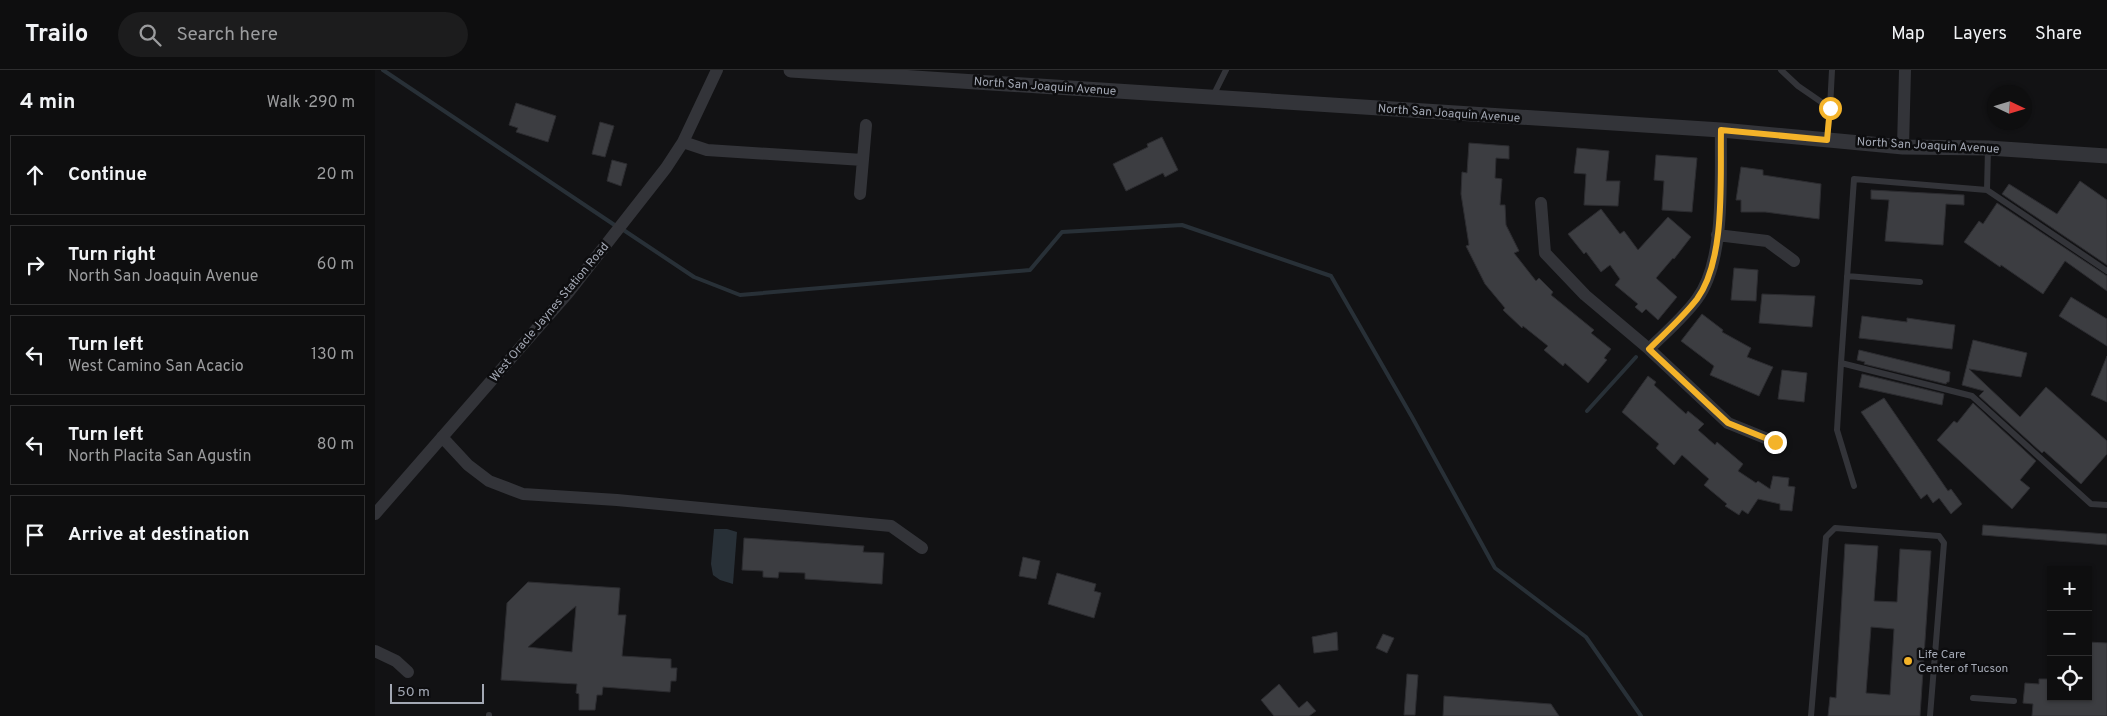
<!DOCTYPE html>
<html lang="en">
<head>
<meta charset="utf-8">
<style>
  body { margin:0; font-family:Overpass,sans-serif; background:#1c1c1d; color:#f1f3f6 }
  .controls { position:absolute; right:15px; bottom:15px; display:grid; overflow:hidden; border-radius:0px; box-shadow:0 1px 4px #0004 }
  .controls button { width:45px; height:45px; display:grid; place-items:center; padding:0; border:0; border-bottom:1px solid #2e2e2f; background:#0e0e0f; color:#f1f3f6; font:25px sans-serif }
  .compass { position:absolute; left:1612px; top:15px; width:45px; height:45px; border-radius:50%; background:#0e0e0f; box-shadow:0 1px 4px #0004; rotate:94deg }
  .scale { position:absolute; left:15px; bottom:12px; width:94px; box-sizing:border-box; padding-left:5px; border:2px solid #a3a8b4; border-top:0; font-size:14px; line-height:18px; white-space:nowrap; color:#a3a8b4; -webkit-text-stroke:4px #0d0d0f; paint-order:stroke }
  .stop { position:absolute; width:15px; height:15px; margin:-11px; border:4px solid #f4b329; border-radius:50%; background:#fff }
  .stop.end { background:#f4b329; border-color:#fff; box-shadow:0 1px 5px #0008 }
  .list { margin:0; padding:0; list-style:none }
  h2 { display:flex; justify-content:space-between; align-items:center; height:65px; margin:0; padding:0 20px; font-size:21px }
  h2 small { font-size:16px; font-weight:400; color:#9b9c9e }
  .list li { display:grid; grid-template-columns:32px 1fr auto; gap:15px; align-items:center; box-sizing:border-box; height:80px; margin:0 10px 10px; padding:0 10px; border:1px solid #2e2e2f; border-radius:0px }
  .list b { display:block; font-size:19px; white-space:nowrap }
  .list p { margin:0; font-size:16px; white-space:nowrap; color:#9b9c9e }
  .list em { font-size:16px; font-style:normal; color:#9b9c9e }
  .icon { flex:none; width:28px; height:28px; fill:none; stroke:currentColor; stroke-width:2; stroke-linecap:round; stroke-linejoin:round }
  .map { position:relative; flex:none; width:1732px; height:646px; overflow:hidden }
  header { display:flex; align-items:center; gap:30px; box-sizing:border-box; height:70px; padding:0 25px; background:#0e0e0f; border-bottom:1px solid #2e2e2f }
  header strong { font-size:24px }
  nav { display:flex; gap:28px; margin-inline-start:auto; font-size:18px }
  .search { width:350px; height:45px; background:#1c1c1d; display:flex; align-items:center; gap:12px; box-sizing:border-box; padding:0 18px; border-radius:28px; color:#9b9c9e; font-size:19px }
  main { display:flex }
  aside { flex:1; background:#0e0e0f }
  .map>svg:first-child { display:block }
  .water { fill:#283037 }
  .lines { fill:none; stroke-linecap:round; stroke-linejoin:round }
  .stream { stroke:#283037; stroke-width:4 }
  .building { fill:#3c3d41; stroke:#2c2c30; fill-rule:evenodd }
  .service { stroke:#333439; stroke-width:6 }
  .minor { stroke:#333439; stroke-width:12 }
  .tertiary { stroke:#333439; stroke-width:15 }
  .route { stroke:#f4b329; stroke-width:6 }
  .poi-dot { fill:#f4b329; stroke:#0d0d0f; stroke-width:2 }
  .labels { text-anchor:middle; stroke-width:5; stroke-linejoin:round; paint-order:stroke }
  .street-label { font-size:12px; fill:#a3a8b4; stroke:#0d0d0f }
  .poi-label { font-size:12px; fill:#a3a8b4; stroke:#0d0d0f; text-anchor:start }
</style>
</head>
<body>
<header>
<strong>Trailo</strong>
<div class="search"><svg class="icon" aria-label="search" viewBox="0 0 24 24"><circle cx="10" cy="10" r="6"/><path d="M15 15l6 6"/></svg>Search here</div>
<nav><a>Map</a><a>Layers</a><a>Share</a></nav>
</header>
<main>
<aside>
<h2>4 min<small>Walk · 290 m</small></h2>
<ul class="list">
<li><svg class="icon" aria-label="ahead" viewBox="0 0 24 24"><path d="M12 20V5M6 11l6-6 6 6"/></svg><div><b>Continue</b></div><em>20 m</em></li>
<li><svg class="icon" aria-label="right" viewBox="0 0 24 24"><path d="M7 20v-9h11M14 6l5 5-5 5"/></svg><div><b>Turn right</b><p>North San Joaquin Avenue</p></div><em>60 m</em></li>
<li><svg class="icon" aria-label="left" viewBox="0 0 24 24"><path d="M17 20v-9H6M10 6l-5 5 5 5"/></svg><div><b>Turn left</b><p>West Camino San Acacio</p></div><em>130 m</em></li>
<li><svg class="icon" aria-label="left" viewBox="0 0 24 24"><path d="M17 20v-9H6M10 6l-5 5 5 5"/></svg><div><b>Turn left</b><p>North Placita San Agustin</p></div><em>80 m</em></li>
<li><svg class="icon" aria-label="arrive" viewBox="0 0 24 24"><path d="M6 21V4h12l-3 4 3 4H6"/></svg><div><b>Arrive at destination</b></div></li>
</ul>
</aside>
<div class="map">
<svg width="1732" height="646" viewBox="0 0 1732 646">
  <rect width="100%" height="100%" fill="#121214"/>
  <path class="water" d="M339 459H352L362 462 358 514 345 510 338 505 336 494Z"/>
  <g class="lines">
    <path class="stream" d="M8 0 241 156
      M247 159 319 207 365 225 655 200 687 162 807 155 956 206 1037 347 1120 498 1211 567 1266 646
      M1212 341 1261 287"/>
  </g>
  <path class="building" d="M141 33 181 46 173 72 141 62 143 58 134 55Z
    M225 52 239 56 230 87 217 84Z
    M787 67 803 100 790 107 788 103 751 121 738 94 773 77 772 74Z
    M1094 73 1134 76V89L1121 88 1120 108 1127 109 1125 135H1130L1131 155 1144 181 1139 183 1161 211 1164 208 1178 222 1176 225 1219 260 1216 263 1236 279 1229 288 1232 290 1213 313 1190 293 1188 296 1169 280 1173 276 1148 256 1147 258 1128 240 1130 238 1110 214 1091 176 1094 175 1086 124 1087 102 1092 103Z
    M1202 78 1234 81 1231 111H1245L1243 136 1209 135 1211 104 1199 103Z
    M1281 85 1322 88 1317 142 1287 140 1289 111 1279 110Z
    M237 90 252 94 246 116 232 111Z
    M1366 97 1388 100V105L1446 114 1444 149 1390 142H1366V130H1361Z
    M1705 111 1732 130V195L1627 124 1634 114 1682 144Z
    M1496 120 1589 125V135L1571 134 1568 175 1510 171 1514 130 1496 129Z
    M1622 133 1732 206V221L1690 191 1668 224 1626 195 1625 197 1589 172 1604 151 1608 154Z
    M1226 139 1245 164 1249 161 1263 180 1293 147 1316 167 1299 189 1298 188 1281 208 1302 227 1283 250 1271 239 1267 243 1260 237 1263 234 1240 215 1245 209 1235 195 1226 202 1211 182 1209 184 1193 164Z
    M1359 198 1383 200 1381 231 1356 230Z
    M1387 224 1440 226 1437 257 1384 253Z
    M1696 227 1732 249V276L1684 246Z
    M1327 244 1348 260 1347 262 1376 278 1372 287 1398 297 1384 326 1335 305 1339 296 1306 271Z
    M1487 246 1532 252V248L1580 255 1577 279 1484 268Z
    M1598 270 1652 283 1646 307 1594 299 1645 347 1671 317 1732 371V384L1706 414 1669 381 1667 383 1604 326 1609 321 1587 315Z
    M1484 280 1575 302 1574 312H1572L1571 314 1489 294 1490 292 1482 290Z
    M1732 286V332L1716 325Z
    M1407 300 1432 303 1429 332 1403 329Z
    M1487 304 1569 324 1567 335 1484 317Z
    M1273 306 1281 312 1279 315 1311 344 1313 341 1329 354 1323 360 1340 375 1342 372 1368 394 1363 401 1381 413 1383 411 1395 419 1398 406 1414 408 1413 416 1420 417 1417 441 1405 440V434L1383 429 1373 444 1367 440 1364 445 1350 436 1352 434 1329 415 1334 409 1307 385 1299 395 1281 378 1284 374 1247 342Z
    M1509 328 1573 421 1576 419 1587 434 1576 444 1564 428 1558 433 1552 424 1546 429 1486 342Z
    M1598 333 1661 391 1645 410 1655 418 1637 439 1562 370 1579 351 1582 353Z
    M1608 455 1732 464V475L1607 465Z
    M369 468 489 476 488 482 509 483 507 514 430 509V503L404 502 403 508 388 507V501L367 500Z
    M1470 474 1503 476 1499 531 1522 532 1525 479 1556 481 1545 646H1453L1455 627 1461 628ZM1496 557 1519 559 1515 625 1491 623Z
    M648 487 665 491 661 509 644 506Z
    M682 503 721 514 719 521 726 523 719 548 673 534Z
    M153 512 245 518 243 545H251L247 586 296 589V598H302L301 611H296L295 622 228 617 227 625H222L220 640H204V624L201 623 202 614 126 610 132 533ZM201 536 197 582 153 577Z
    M962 562 963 580 939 583 937 567Z
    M1008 564 1019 568 1012 583 1001 578Z
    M1713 572 1732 573V646H1657L1658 634 1648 633 1650 613 1664 614V609H1676V627H1713Z
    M1032 604 1043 605 1040 645H1029Z
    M904 614 924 638 932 631 941 641 934 646H899L886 630Z
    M1069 626 1176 634 1184 646H1068Z"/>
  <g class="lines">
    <path class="service" d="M1406 0 1423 16 1455 38 1452 70
      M838 26 851 0
      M1455 38 1457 0
      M1612 120 1613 79
      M1732 201 1612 120 1479 109 1466 293 1597 326 1716 434 1732 435
      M1472 206 1545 212
      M1466 293 1462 360 1479 416
      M1598 628 1639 631
      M114 646V645
      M1436 646 1451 467 1460 458 1564 466 1569 473 1555 646"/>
    <path class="minor" d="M308 72 332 80 488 90
      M1528 77 1530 0
      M485 124 491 55
      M1166 133 1170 183 1210 225 1274 279 1353 353 1400 372
      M1342 165 1392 171 1419 191
      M1274 279C1290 263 1309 247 1322 229 1351 190 1345 109 1346 60
      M67 367 93 395 114 411 148 424 242 430 516 456 547 478
      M0 444 193 223 291 98 308 72 342 0
      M0 581 21 591 33 602"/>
    <path class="tertiary" d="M416 0 1346 60 1528 77 1613 78 1732 86"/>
  </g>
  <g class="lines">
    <path class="route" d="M1400 372 1353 353 1274 279C1290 263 1308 247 1322 229 1351 189 1345 109 1346 60L1452 70 1455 38"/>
  </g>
  <circle class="poi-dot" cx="1533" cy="591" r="5"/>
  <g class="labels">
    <g class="street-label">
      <text transform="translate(670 16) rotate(4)" y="4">North San Joaquin Avenue</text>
      <text transform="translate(1074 43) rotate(4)" y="4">North San Joaquin Avenue</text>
      <text transform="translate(1553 75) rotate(3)" y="4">North San Joaquin Avenue</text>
      <text transform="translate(174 242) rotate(-50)" y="4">West Oracle Jaynes Station Road</text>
    </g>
    <g class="poi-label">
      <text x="1543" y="588">Life Care<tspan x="1543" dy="14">Center of Tucson</tspan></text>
    </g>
  </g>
</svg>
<div class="controls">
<button>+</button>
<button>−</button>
<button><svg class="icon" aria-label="locate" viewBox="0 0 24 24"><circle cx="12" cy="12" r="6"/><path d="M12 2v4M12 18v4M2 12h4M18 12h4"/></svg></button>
</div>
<svg class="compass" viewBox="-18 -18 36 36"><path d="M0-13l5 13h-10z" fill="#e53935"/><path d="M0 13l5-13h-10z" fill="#9b9c9e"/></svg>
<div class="scale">50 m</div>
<div class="stop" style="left:1455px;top:38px"></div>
<div class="stop end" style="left:1400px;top:372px"></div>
</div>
</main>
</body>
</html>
